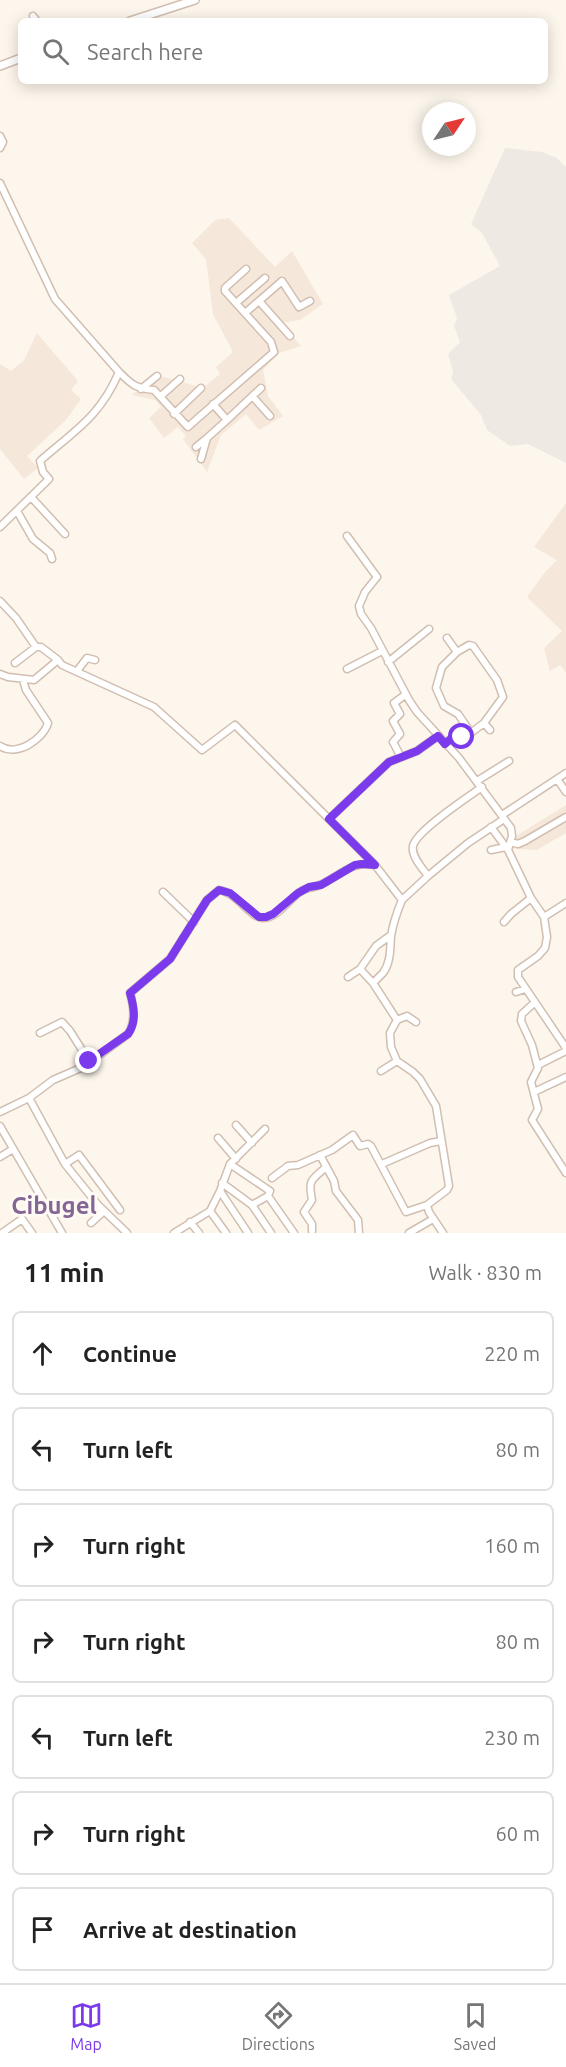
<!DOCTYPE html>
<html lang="en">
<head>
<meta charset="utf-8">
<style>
  body { margin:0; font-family:Ubuntu,sans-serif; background:#f6f6f6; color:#222 }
  .compass { position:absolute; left:422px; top:102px; width:54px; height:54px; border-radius:50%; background:#fff; box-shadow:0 3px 15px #0003; rotate:55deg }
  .stop { position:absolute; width:18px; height:18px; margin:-14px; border:4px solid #7c3aed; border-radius:50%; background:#fff }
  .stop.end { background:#7c3aed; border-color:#fff; box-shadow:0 2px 6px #0008 }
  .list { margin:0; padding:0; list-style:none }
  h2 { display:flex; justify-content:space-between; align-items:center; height:78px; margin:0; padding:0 24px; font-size:26px }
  h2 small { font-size:20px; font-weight:400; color:#767676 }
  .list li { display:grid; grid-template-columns:39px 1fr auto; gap:18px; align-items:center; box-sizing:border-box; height:84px; margin:0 12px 12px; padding:0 12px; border:2px solid #e0e0e0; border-radius:9px }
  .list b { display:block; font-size:22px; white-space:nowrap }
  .list em { font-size:20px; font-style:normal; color:#767676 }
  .icon { flex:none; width:33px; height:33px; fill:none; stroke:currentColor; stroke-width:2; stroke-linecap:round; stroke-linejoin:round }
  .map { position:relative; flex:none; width:566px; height:1233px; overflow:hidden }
  .search { position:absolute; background:#fff; box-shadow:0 3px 15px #0003; left:18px; right:18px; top:18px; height:66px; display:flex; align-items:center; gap:15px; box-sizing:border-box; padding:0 21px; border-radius:9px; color:#767676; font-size:22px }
  .sheet { height:750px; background:#fff }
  nav { display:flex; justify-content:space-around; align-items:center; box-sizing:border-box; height:84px; border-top:2px solid #e0e0e0; background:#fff; font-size:16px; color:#767676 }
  nav a { display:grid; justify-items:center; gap:3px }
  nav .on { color:#7c3aed }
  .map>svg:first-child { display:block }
  .residential { fill:#f5e8da }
  .industrial { fill:#efe9e4 }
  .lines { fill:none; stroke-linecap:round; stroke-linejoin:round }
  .minor-casing { stroke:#d1beb0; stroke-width:9 }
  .tertiary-casing { stroke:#d1beb0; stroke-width:10 }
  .minor { stroke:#fff; stroke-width:6 }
  .tertiary { stroke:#fff; stroke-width:7 }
  .route { stroke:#7c3aed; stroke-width:8 }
  .labels { text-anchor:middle; stroke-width:6; stroke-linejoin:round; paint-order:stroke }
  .quarter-label { font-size:24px; font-weight:bold; fill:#846695; stroke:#fffaf3 }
</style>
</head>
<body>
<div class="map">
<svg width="566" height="1233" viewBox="0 0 566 1233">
  <rect width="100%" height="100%" fill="#fdf6ec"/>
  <path class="residential" d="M229 218 275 267 292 251 323 304 300 320 281 323 301 346 279 353 263 370 268 396 283 416 259 430 246 414 221 435 207 472 183 439 186 436 178 427 164 438 149 418 161 407 155 400 132 395 157 375 203 388 220 374 216 367 233 352 213 314 206 259 192 243 215 220Z
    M37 333 78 381 71 390 81 399 66 420 27 456 38 468 24 479 0 449V364L11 371 24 360Z
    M566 503V673L560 665 550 671 544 648 562 631 527 597 545 572 557 560 534 547Z
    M566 805V833L537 850 504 848 508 841Z"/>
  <path class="industrial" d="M505 148 542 152 557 158 566 167V463L528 444 510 446 487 430 481 415 451 379 453 371 448 354 460 342 454 326 457 318 449 295 500 266 482 233 471 224Z"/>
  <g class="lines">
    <defs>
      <path id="minor" d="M33 16 37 21
        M0 136 3 142 0 148
        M0 183 55 299 119 372C100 417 74 431 40 461L43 472 49 479 0 527
        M259 301 282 281 299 307 310 301
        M236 303 265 278
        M245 313 259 301 290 336
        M119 372C133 386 136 388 154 390L188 427 198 418 274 352 271 342 225 291V288L246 269
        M141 389 157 376
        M161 396 180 379
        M253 397 270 416
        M213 404 227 420 261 388
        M174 414 201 388
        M196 447 207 438
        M201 459 207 438 227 420
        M31 497 65 534
        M17 511 33 539 50 553 52 559
        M347 536 377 577 365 592 359 606 361 614 371 628 409 700 417 712 459 758 511 828 512 836 508 850 531 898 544 917 547 937 545 948 538 956 518 970V977L566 1048
        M0 601 16 618 36 647
        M447 638 457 652 469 645 473 646 497 680 503 697 484 723
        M457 652 442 667 436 688 444 706 458 714 471 733
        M388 662 429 629
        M15 663 36 647H41L58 660
        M347 669 382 651
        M77 671 87 658 95 660
        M0 674 8 677 34 680 58 660 62 665 154 707 202 750 235 725 375 865 402 900C397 912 393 924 391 936 390 949 391 962 383 973 380 976 376 980 373 983L397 1020 390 1033 391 1047 397 1061 413 1072 420 1079 436 1106 449 1186 447 1190 427 1205 429 1212 443 1233
        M445 744 453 737 468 735 484 723 490 730
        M0 746C16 757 43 740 48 723L26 690 23 680
        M401 757 393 742 400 734 393 721 400 714 394 703 405 695
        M557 779 566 792
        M477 781 509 761
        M502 815 566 773
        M329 819 389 762 417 751 438 736
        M491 827 508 850
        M510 842 518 844 525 841 566 817
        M491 850 506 847
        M428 876C422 868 411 856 413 846 416 831 468 797 482 787
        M163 892 194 922
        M402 900 428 876 468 843 504 819
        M544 917 566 903
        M504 922 511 914 531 898
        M360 969 376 946 391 935
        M348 977 360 969 373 983
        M516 992 525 989
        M534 1003 522 1014 521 1021 532 1045 538 1068 531 1082 538 1109 532 1120 566 1173
        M397 1020 407 1016 416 1022
        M40 1033 62 1022 70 1031 89 1061
        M538 1065 566 1051
        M381 1071 397 1061
        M534 1092 566 1077
        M29 1098 65 1164 98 1205 127 1233
        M0 1112 29 1098 53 1080 83 1067 128 1034C136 1022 134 1007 130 993L170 959 207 900 219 890C236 892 250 917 262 918 277 919 289 899 300 892 307 887 315 888 322 884 339 876 354 860 373 865
        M236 1125 252 1143
        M0 1126 62 1233
        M218 1138 236 1159
        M320 1155 334 1181 336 1191 358 1220 359 1233
        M0 1157 13 1149
        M65 1164 79 1155 120 1210
        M230 1164 270 1191 268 1196
        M382 1164 430 1143 441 1141
        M272 1178 288 1166 298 1165 332 1150 353 1135 360 1146 368 1144 371 1146 406 1212 427 1205
        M222 1183 252 1205
        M210 1211 226 1233
        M190 1222 199 1233
        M91 1223 104 1211
        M312 1231V1224L304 1212 312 1200C308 1179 311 1181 326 1167
        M2 1233 22 1219 32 1233
        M174 1233 210 1211 220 1191
        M248 1233 220 1191 230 1164 265 1129
        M271 1233 252 1205 268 1196 294 1233
        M409 1233 433 1219"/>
      <path id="tertiary" d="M130 21 195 0
        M0 66 21 58"/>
    </defs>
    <use href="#minor" class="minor-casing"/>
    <use href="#tertiary" class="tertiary-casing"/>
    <use href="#minor" class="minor"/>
    <use href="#tertiary" class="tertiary"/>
  </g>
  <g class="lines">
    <path class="route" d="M89 1061 128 1034C137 1022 134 1007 130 993L170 959 207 900 219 890 230 893 259 917H266L273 914 298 893 309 887 321 885 355 865 362 864 375 865 329 819 389 762 417 751 438 736 445 744 453 737H462"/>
  </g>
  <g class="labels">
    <g class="quarter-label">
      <text x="54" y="1214">Cibugel</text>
    </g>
  </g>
</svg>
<svg class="compass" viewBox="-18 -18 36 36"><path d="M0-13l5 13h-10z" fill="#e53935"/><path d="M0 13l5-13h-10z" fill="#767676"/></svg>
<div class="stop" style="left:462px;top:737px"></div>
<div class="stop end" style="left:89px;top:1061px"></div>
<div class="search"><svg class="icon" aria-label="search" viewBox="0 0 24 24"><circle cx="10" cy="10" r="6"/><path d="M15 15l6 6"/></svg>Search here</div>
</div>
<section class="sheet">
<h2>11 min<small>Walk · 830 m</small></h2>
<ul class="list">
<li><svg class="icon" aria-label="ahead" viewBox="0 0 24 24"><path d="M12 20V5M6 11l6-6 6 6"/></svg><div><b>Continue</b></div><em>220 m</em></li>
<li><svg class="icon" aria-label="left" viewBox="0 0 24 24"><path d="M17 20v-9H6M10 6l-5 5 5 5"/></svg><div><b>Turn left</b></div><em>80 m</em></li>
<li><svg class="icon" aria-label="right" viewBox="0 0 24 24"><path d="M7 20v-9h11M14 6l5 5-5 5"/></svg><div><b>Turn right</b></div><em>160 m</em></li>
<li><svg class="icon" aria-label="right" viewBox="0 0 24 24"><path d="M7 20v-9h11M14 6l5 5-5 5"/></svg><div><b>Turn right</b></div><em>80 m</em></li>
<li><svg class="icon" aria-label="left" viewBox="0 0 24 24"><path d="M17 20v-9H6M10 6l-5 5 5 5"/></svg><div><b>Turn left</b></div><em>230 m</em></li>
<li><svg class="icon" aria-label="right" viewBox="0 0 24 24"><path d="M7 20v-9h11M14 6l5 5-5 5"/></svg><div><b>Turn right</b></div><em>60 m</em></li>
<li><svg class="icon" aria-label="arrive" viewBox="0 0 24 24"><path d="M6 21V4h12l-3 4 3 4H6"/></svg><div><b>Arrive at destination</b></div></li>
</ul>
</section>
<nav>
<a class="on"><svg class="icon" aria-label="map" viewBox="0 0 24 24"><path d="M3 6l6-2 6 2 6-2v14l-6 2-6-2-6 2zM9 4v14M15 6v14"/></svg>Map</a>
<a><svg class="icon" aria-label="directions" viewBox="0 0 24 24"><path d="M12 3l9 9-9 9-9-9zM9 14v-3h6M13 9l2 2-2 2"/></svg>Directions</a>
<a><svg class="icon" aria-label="saved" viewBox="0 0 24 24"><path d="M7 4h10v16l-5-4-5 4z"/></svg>Saved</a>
</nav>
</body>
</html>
